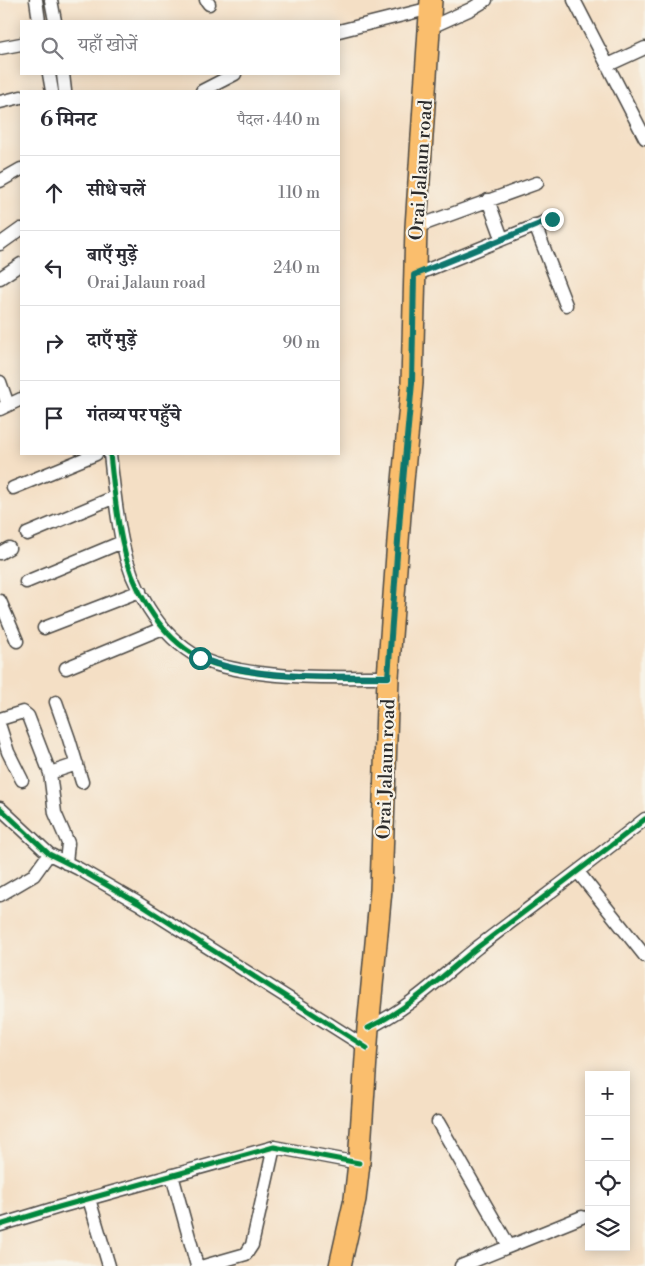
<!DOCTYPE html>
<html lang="hi">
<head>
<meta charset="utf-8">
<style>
  body { margin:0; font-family:"Libre Bodoni","Noto Serif Devanagari",serif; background:#f7f7f7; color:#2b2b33 }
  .controls { position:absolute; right:15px; bottom:15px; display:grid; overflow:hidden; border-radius:0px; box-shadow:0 2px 12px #0003 }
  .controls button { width:45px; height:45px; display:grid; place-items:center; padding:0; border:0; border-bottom:1px solid #e1e1e2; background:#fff; color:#2b2b33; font:25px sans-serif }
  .stop { position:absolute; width:15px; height:15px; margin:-11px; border:4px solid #0f766e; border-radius:50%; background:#fff }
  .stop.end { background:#0f766e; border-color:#fff; box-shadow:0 1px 5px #0008 }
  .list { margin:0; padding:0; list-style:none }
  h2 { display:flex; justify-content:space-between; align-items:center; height:65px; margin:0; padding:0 20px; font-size:21px }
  h2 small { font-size:16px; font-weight:400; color:#7c7c81 }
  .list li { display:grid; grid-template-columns:32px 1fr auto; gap:15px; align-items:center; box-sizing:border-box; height:75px; padding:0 20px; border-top:1px solid #e1e1e2 }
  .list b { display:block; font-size:19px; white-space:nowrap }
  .list p { margin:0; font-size:16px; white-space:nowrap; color:#7c7c81 }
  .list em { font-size:16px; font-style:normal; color:#7c7c81 }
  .icon { flex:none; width:28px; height:28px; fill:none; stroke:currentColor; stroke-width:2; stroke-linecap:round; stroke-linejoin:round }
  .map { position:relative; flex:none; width:645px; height:1266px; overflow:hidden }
  .search { position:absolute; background:#fff; box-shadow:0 2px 12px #0003; left:20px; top:20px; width:320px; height:55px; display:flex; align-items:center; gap:12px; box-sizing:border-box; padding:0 18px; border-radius:0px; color:#7c7c81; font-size:19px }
  .panel { position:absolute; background:#fff; box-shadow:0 2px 12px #0003; left:20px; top:90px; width:320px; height:365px; border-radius:0px }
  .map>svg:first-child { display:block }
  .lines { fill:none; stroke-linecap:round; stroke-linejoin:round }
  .street-casing { stroke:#494642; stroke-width:15 }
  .primary-casing { stroke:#494642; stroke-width:24 }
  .street { stroke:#fff; stroke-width:12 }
  .primary { stroke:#fabe6d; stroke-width:21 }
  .cycleway-casing { stroke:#f7f3e8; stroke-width:8 }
  .cycleway { stroke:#00873e; stroke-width:5 }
  .route { stroke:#0f766e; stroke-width:6 }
  .labels { text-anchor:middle; stroke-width:4.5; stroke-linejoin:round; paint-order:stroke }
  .street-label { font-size:19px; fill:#2b2b2b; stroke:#f7f3e8 }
</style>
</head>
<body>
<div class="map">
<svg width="645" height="1266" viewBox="0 0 645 1266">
  <rect width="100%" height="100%" fill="#f7f3e8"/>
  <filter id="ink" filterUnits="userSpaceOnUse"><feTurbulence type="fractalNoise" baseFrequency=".02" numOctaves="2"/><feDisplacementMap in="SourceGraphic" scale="10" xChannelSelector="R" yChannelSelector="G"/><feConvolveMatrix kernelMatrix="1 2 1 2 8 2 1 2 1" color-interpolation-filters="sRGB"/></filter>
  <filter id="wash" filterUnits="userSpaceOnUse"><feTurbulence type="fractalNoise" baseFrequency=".0096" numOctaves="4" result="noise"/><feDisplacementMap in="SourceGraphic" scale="20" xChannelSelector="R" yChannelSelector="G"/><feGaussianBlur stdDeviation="1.12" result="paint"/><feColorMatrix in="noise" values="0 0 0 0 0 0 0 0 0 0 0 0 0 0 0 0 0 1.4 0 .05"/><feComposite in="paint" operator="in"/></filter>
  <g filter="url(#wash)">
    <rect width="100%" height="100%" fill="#f4dfc5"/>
  </g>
  <g filter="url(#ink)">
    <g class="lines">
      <defs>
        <path id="street" d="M36 0 39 21
          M51 0 55 21
          M206 0 209 4
          M574 0 645 138
          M429 28 471 9 486 0
          M339 31 431 8
          M0 48 21 44
          M608 65 645 48
          M49 74 52 91
          M63 74 65 91
          M202 91 235 74
          M0 102 21 97
          M0 181 21 169
          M488 200 502 238
          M535 225 566 305
          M416 227 537 183
          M0 244 21 229
          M415 275 552 219
          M0 278 21 264
          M0 382 8 405
          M0 409 21 399
          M110 454C113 483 116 512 122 541 131 586 158 636 200 658 212 665 226 667 240 670 288 679 339 677 388 677
          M13 488 96 454
          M27 534 115 497
          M0 553 9 548
          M26 582 122 542
          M0 601 17 641
          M44 628 140 591
          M66 668 163 628
          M56 702 69 739 82 782
          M0 719 23 712 28 716 50 773 55 813 68 843 66 863
          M0 727 8 752 22 780
          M50 773 77 764
          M0 808 49 854 79 869 138 903 367 1048
          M578 872 645 956
          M0 895 34 875 49 854
          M368 1028C410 1008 442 976 478 947 534 904 590 863 645 819
          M438 1122 509 1246
          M172 1175 197 1266
          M89 1199 109 1266
          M0 1225 59 1207 274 1147 359 1163
          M204 1266 246 1254 252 1245 274 1147
          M461 1266 582 1217"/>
        <path id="primary" d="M340 1266 355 1199 359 1163 368 1028 381 890 388 677 400 514 412 383 416 227 431 0"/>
      </defs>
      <use href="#street" class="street-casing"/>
      <use href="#primary" class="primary-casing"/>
      <use href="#street" class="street"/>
      <use href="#primary" class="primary"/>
      <defs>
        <path id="cycleway" d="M110 454C113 483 116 512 122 541 131 586 158 636 200 658 212 665 226 667 240 670 288 679 339 677 388 677
          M0 808 49 854 79 869 138 903 367 1048
          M368 1028C410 1008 442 976 478 947 534 904 590 863 645 819
          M0 1225 59 1207 274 1147 359 1163"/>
      </defs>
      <use href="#cycleway" class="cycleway-casing"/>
      <use href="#cycleway" class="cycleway"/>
    </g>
  </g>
  <g class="lines" filter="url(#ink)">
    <path class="route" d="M200 658C259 681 325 676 388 677L400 514 412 383 414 275 552 219"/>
  </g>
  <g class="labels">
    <g class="street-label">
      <text transform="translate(420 170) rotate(-86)" y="7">Orai Jalaun road</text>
      <text transform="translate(385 769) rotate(-88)" y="7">Orai Jalaun road</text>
    </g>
  </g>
</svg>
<div class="controls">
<button>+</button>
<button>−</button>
<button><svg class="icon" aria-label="locate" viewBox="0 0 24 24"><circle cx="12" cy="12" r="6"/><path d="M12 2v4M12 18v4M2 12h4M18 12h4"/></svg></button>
<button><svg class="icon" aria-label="layers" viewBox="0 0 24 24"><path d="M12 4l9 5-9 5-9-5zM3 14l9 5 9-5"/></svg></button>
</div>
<div class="stop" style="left:200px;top:658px"></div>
<div class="stop end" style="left:552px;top:219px"></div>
<div class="search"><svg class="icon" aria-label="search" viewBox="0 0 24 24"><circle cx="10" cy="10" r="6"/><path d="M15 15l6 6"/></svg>यहाँ खोजें</div>
<section class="panel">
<h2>6 मिनट<small>पैदल · 440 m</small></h2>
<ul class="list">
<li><svg class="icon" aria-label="ahead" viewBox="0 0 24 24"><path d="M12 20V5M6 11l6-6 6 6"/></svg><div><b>सीधे चलें</b></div><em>110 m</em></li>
<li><svg class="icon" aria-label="left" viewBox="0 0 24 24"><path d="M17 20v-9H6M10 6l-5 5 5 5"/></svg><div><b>बाएँ मुड़ें</b><p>Orai Jalaun road</p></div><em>240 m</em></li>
<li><svg class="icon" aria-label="right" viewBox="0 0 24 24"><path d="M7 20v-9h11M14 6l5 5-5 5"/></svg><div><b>दाएँ मुड़ें</b></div><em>90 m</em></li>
<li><svg class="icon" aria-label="arrive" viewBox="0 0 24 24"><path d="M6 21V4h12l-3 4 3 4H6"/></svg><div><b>गंतव्य पर पहुँचे</b></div></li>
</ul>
</section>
</div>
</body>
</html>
